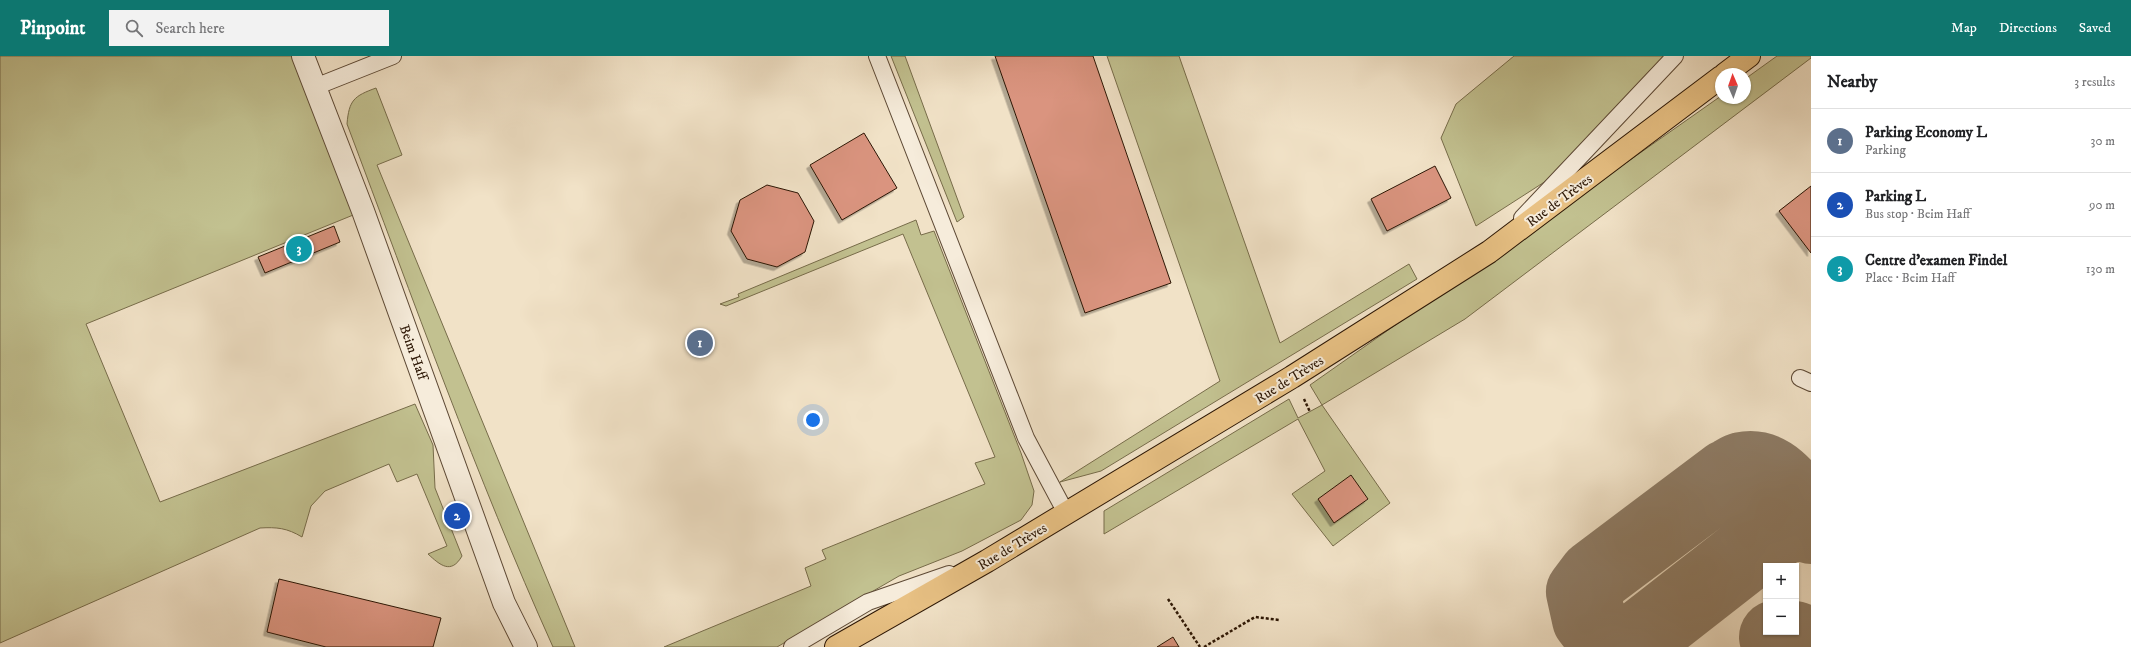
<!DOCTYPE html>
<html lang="en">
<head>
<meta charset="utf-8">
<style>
  body { margin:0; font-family:"IM FELL DW Pica",serif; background:#f2f2f2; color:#202124 }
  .controls { position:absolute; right:12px; bottom:12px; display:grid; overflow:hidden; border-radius:0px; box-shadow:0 1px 3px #0004 }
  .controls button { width:36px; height:36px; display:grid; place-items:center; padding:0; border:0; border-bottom:1px solid #e0e0e0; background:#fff; color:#202124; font:20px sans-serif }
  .compass { position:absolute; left:1715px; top:12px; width:36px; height:36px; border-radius:50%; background:#fff; box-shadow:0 1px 3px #0004; rotate:358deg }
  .you { position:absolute; left:813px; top:364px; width:14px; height:14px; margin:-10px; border:3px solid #fff; border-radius:50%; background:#1a73e8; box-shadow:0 0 0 6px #1a73e833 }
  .badge { display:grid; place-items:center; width:26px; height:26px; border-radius:50%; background:#0f766e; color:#fff; font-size:13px; font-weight:700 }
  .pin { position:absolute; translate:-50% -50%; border:2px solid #fff; box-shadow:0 1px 4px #0006 }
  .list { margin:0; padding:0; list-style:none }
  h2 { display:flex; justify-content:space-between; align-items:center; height:52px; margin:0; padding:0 16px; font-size:17px }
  h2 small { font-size:13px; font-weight:400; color:#757577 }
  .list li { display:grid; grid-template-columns:26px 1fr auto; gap:12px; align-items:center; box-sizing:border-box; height:64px; padding:0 16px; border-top:1px solid #e0e0e0 }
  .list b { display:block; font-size:15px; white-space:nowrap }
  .list p { margin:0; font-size:13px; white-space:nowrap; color:#757577 }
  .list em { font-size:13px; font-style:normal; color:#757577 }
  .icon { flex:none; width:22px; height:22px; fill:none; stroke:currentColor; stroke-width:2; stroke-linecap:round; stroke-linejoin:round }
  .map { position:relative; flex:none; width:1811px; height:591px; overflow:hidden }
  header { display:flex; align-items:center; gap:24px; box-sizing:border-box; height:56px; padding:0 20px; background:#0f766e; color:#fff }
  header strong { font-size:19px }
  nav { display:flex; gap:22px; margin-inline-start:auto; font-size:14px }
  .search { width:280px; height:36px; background:#f2f2f2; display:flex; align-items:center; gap:10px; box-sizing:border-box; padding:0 14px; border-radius:0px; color:#757577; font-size:15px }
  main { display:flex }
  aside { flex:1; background:#fff }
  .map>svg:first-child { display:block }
  .green { fill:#c2c190; stroke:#776c4a }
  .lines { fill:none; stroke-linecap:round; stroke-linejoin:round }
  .taxiway { stroke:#8e7c66; stroke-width:74 }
  .building { fill:#da947f; stroke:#2c1604; filter:url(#shadow) }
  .service-casing { stroke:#5d4935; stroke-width:18 }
  .minor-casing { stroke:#5d4935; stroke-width:24 }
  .primary-casing { stroke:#2c1604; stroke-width:24 }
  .path { stroke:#2c1604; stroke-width:2.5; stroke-dasharray:3 2; stroke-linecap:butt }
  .service { stroke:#f6ecdb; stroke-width:16 }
  .minor { stroke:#f6ecdb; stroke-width:22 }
  .primary { stroke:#e8c184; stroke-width:22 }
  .labels { text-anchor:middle; stroke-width:4; stroke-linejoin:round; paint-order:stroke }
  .street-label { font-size:14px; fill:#2c1604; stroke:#f6ecdb }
</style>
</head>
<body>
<header>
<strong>Pinpoint</strong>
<div class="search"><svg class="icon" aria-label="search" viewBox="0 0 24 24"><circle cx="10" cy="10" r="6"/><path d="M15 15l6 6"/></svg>Search here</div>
<nav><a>Map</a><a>Directions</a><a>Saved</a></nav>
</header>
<main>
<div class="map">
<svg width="1811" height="591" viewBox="0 0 1811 591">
  <defs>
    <filter id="shadow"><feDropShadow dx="-3.5" dy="3.5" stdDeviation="0" flood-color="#0004"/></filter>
  </defs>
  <rect width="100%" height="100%" fill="#f1e2c7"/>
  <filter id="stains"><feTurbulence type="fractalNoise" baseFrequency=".005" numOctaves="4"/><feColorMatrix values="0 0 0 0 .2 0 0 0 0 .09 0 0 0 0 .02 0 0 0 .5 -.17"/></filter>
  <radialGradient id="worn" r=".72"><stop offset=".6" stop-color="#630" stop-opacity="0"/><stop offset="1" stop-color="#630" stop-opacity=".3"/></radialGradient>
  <path class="green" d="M0 0H303L363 155 86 268 160 446 415 348 433 389 435 432 462 500C451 519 440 509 428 498L447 490 417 418 397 426 389 408 325 435 311 450 302 481C287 472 277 471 260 472L0 587Z
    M891 0H905L964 161 957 166Z
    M1107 0H1179L1280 287 1409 208 1417 223 1101 415 1060 426 1220 325Z
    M1514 0H1675L1574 107 1476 170 1441 82 1456 48Z
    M1777 0H1811V2L1465 263 1322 349 1390 447 1333 490 1292 438 1325 415 1298 363 1104 478V455L1289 343 1298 362 1322 349 1310 329 1721 40V42H1745V23Z
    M376 32 402 99 377 109 575 591H553C476 420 413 243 347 68 349 44 354 40 376 32Z
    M916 164 921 179 934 175 1021 397 1034 435 1032 449 1021 464 962 495 899 520 777 591H664L811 530 805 512 826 503 822 494 985 428 975 407 995 401 903 178 726 250 720 248 739 241 738 238Z"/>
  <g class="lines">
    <path class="taxiway" d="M1776 581C1789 580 1799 581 1809 591
      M1611 591 1589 563 1583 536 1595 520 1728 420C1733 418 1738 414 1742 413 1775 406 1795 443 1811 464
      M1633 591 1637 584 1778 474C1790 469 1799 467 1811 471"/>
  </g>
  <path class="building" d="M995 0H1093L1171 227 1085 257Z
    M864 77 897 132 842 164 810 109Z
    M1435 110 1451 142 1387 175 1371 143Z
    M767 129 798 137 814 165 805 196 777 211 747 203 731 175 740 144Z
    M1811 130V197L1779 155Z
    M334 170 340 186 265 217 258 201Z
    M1351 419 1368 443 1334 467 1318 443Z
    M279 523 441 562 433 591H326L267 576Z
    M1173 581 1179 591H1157Z"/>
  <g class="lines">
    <defs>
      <path id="service" d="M877 0 1026 382 1066 457
        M315 31 393 0
        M1522 162 1675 0
        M1800 322 1811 327
        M792 591 868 546 949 518"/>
      <path id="minor" d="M303 0 363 155 504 547 526 591"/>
      <path id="primary" d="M1725 18 1749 0
        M836 591 987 505 1292 321 1489 196 1721 21"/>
    </defs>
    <use href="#service" class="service-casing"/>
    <use href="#minor" class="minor-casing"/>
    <use href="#primary" class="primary-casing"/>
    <path class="path" d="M1304 343 1310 356
      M1168 543 1200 591
      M1204 591 1255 561 1279 564"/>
    <use href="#service" class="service"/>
    <use href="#minor" class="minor"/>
    <use href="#primary" class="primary"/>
  </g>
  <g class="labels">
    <g class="street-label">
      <text transform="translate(1559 144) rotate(-37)" y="5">Rue de Trèves</text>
      <text transform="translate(414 296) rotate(70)" y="5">Beim Haff</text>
      <text transform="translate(1289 323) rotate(-32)" y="5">Rue de Trèves</text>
      <text transform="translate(1012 490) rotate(-31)" y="5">Rue de Trèves</text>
    </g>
  </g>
  <rect width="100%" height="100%" filter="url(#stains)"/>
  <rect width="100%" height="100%" fill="url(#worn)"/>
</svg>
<div class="controls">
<button>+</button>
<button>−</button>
</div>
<svg class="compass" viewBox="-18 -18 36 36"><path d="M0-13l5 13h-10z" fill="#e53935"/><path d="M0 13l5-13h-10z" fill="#757577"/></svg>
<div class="you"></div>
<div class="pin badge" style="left:700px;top:287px;background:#5c6f8a">1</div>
<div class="pin badge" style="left:457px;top:460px;background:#1a4fb4">2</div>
<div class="pin badge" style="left:299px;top:193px;background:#0f9aa8">3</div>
</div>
<aside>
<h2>Nearby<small>3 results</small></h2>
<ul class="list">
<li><span class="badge" style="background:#5c6f8a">1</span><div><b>Parking Economy L</b><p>Parking</p></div><em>30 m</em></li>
<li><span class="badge" style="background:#1a4fb4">2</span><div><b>Parking L</b><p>Bus stop · Beim Haff</p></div><em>90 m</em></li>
<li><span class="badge" style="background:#0f9aa8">3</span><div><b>Centre d'examen Findel</b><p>Place · Beim Haff</p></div><em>130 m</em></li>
</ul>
</aside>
</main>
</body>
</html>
